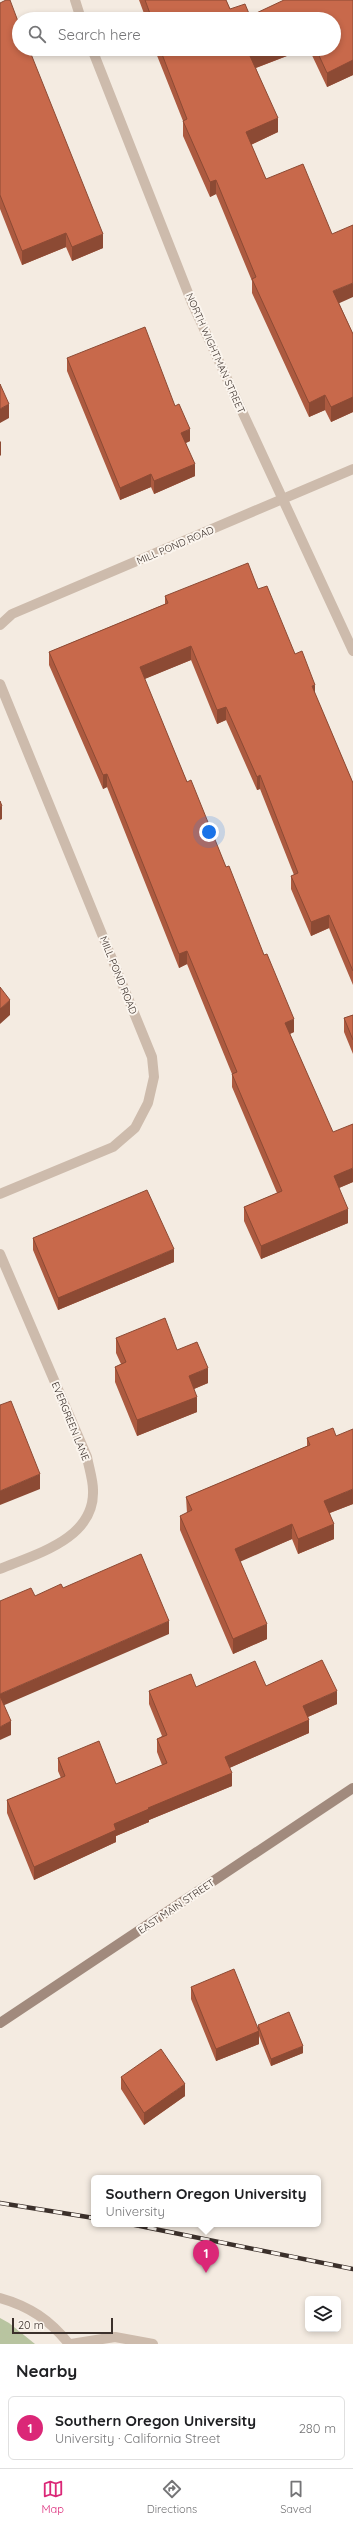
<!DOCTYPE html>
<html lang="en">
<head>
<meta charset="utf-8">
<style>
  body { margin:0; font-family:Quicksand,sans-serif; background:#f2f2f2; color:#202124 }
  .controls { position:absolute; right:12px; bottom:12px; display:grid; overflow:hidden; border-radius:6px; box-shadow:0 2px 6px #0003 }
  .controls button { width:36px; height:36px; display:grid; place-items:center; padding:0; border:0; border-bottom:1px solid #e0e0e0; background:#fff; color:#202124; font:20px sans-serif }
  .scale { position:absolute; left:12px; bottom:10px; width:101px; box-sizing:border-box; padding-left:4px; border:2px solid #3b302b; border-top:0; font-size:11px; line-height:14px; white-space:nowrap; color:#3b302b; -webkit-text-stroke:3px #fbf5ee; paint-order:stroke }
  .you { position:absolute; left:209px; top:832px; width:14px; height:14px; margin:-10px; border:3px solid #fff; border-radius:50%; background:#1a73e8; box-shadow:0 0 0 6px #1a73e833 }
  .badge { display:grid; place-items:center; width:26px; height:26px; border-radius:50%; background:#db2777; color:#fff; font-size:13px; font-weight:700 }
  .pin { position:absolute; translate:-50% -33px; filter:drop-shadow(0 1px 2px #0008) }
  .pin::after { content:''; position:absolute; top:21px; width:14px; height:12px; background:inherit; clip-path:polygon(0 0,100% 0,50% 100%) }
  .popup { position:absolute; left:91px; top:2175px; width:230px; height:52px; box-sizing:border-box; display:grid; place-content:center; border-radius:6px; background:#fff; filter:drop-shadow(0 1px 3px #0005); font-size:13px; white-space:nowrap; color:#757577 }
  .popup b { font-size:15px; color:#202124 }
  .popup::after { content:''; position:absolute; left:50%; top:100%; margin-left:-8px; border:8px solid transparent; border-top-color:#fff }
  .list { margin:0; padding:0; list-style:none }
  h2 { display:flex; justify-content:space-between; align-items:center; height:52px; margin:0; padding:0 16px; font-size:17px }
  h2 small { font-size:13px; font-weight:400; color:#757577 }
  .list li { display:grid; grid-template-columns:26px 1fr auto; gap:12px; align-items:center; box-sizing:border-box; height:64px; margin:0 8px 8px; padding:0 8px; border:1px solid #e0e0e0; border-radius:6px }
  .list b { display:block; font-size:15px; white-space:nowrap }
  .list p { margin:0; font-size:13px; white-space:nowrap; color:#757577 }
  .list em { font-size:13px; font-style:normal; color:#757577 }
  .icon { flex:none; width:22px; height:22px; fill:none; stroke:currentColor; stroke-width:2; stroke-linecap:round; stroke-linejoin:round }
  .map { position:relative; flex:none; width:353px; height:2344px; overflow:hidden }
  .search { position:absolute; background:#fff; box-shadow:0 2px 6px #0003; left:12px; right:12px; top:12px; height:44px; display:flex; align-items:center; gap:10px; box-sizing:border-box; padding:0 14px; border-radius:22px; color:#757577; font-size:15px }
  .sheet { height:124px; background:#fff }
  nav { display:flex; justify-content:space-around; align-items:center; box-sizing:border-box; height:56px; border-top:1px solid #e0e0e0; background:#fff; font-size:11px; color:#757577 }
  nav a { display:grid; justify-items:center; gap:2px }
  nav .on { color:#db2777 }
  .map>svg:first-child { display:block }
  .green { fill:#b8c4a0 }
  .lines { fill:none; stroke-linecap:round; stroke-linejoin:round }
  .lane { stroke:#cdbbac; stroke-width:10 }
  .street { stroke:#cdbbac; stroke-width:10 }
  .secondary { stroke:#a18a7d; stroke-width:10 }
  .rail-casing { stroke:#3b302b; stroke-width:4.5 }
  .rail { stroke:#fbf5ee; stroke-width:3; stroke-dasharray:9; stroke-linecap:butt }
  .wall { fill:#ac5a40 }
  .shaded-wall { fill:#8c4a34 }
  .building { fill:#c8694b; stroke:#8c4a34 }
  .labels { text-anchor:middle; stroke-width:4; stroke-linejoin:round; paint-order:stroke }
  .street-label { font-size:10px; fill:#3b302b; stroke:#fbf5ee }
</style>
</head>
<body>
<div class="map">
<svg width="353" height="2344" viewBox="0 0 353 2344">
  <rect width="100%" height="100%" fill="#f4ebe1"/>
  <path class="green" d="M0 2318 9 2323 35 2344H0Z"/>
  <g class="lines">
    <path class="lane" d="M71 2344 115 2337 153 2344"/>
    <path class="street" d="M75 0 81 19
      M92 49 192 303 353 651
      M0 625 12 614 353 469
      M0 684 152 1057 154 1077 148 1103 135 1128 113 1147 0 1194
      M0 1254 87 1457C89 1468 93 1480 93 1490 95 1539 36 1554 0 1569
      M0 2298C29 2306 50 2320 69 2344"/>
    <path class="secondary" d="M0 2023 353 1788"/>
    <defs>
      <path id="rail" d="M0 2203 94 2218
        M130 2224 353 2269"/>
    </defs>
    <use href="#rail" class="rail-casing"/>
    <use href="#rail" class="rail"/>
  </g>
  <path class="wall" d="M139 0H226L230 9 250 16 353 0V75L327 87 309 49H334V19H146Z
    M0 3 103 248 72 261 66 247 22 265 0 209Z
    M156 49H305L256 68 278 132 251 145 266 179 339 303 353 334V412L331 422 325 410 309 417 252 293V281L216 194 210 197 183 136V121L156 53Z
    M67 358 175 406 190 441 186 443 195 476 154 494 151 487 120 500 67 371Z
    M258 589 295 654 315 694 353 783V985L329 928 311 936 291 889V876L294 875 260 789 257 790 226 720 217 724 191 660 144 679 187 782 226 867 294 1032 290 1034 353 1182 339 1188 348 1223 261 1259 244 1221V1207L277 1193 232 1087V1074L187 964 179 968 107 787 103 789 49 665V652L165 604V596Z
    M353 1015V1054L344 1032V1018Z
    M33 1238 174 1262 58 1310 33 1250Z
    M116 1338 177 1350 208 1383 194 1389 197 1412 137 1436 115 1382V1367L121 1364 116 1353Z
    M307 1438 353 1504 330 1513 334 1539 298 1554 292 1539 240 1561 267 1639 233 1654 180 1530V1516L187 1513 186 1497 307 1446Z
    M266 1686 337 1704 308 1717 309 1733 229 1768 232 1786 149 1820V1822L116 1836V1842L34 1880 7 1813V1800L61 1778 58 1771V1758L116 1784 162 1765 157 1752V1739L162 1736 149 1704V1691L196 1687Z
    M191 1987 258 2028V2025L303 2053 271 2066 259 2036V2044L216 2061 191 1999Z
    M121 2077 185 2096 144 2125 121 2089Z"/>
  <path class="shaded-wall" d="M268 49H305L250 70V56Z
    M353 60V75L327 87V73Z
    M278 118V132L246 147V132Z
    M216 180V194L210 197V182Z
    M66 233V247L22 265V251Z
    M103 234V248L72 261V247Z
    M353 283V297L333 306V291Z
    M325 395V410L309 417V403Z
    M353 397V412L331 422V407Z
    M9 404V418L0 423V409Z
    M190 429V441L181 445V433Z
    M1 441V455L0 456V442Z
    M195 464V476L154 494V481Z
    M151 474V487L120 500V488Z
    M191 646V660L140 681V667Z
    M315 685V699L312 686Z
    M226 707V720L217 724V710Z
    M107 774V787L103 789V775Z
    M260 775V789L257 790V777Z
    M2 806V819L0 820V807Z
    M329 915V928L311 936V922Z
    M187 951V964L179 968V954Z
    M10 1000V1015L0 1024V1009Z
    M294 1019V1032L285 1036V1023Z
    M353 1168V1182L334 1190V1176Z
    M348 1209V1223L261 1259V1246Z
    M174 1249V1262L58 1310V1298Z
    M208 1368V1383L189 1391V1376Z
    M197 1397V1412L137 1436V1420Z
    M40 1474V1489L0 1505V1491Z
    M353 1489V1504L324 1515V1501Z
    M292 1524V1539L235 1564V1549Z
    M334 1524V1539L298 1554V1539Z
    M169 1621V1634L0 1707V1694Z
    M267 1624V1639L233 1654V1639Z
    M337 1691V1704L303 1719V1706Z
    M309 1720V1733L225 1770V1757Z
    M11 1721V1735L0 1740V1727Z
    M232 1773V1786L149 1820V1822L116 1836V1842L34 1880V1867L114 1824 148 1808Z
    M259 2031V2044L216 2061V2049Z
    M303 2046V2053L271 2066V2059Z
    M185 2084V2096L144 2125V2113Z"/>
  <path class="building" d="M6 0H10L19 24V49H29L103 234 72 247 66 233 22 251 0 195V3Z
    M145 0H226L230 9 245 4 250 16 284 0H353V60L327 73 316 49H334V19H152Z
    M160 49H268L250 56 278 118 246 132 266 179 303 164 332 234 353 225V283L333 291 353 334V397L331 407 325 395 309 403 252 279 256 277 216 180 210 182 183 121 187 119Z
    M145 327 175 406 179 404 190 429 181 433 195 464 154 481 151 474 120 488 67 358Z
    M0 384 9 404 0 409Z
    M248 563 258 589 267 586 295 654 302 651 315 685 312 686 353 783V971L329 915 311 922 291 876 298 873 260 775 257 777 226 707 217 710 191 646 140 667 187 782 191 780 226 867 229 866 264 955 267 954 294 1019 285 1023 333 1132 353 1124V1168L334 1176 348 1209 261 1246 244 1207 282 1191 232 1074 237 1072 187 951 179 954 107 774 103 775 49 652 168 603 165 596Z
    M0 801 2 806 0 807Z
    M0 987 10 1000 0 1009Z
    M353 1015V1040L344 1018Z
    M147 1190 174 1249 58 1298 33 1238Z
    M165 1318 177 1350 197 1342 208 1368 189 1376 197 1397 137 1420 115 1367 126 1362 116 1338Z
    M11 1401 40 1474 0 1491V1405Z
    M333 1428 336 1436 353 1429V1489L324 1501 334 1524 298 1539 292 1524 235 1549 267 1624 233 1639 180 1516 192 1510 186 1497 310 1445 307 1438Z
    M141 1554 169 1621 0 1694V1601L31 1588 35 1596 61 1584 63 1588Z
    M322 1660 337 1691 303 1706 309 1720 225 1757 232 1773 148 1808 149 1809 114 1824 116 1830 34 1867 7 1800 65 1776 58 1758 99 1741 116 1784 167 1763 157 1739 167 1735 149 1691 191 1674 196 1687 255 1661 266 1686Z
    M0 1696 11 1721 0 1727Z
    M234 1969 259 2031 216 2049 191 1987Z
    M289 2012 303 2046 271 2059 258 2025Z
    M161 2049 185 2084 144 2113 121 2077Z"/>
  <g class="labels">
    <g class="street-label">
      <text transform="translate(216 353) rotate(66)" y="4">NORTH WIGHTMAN STREET</text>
      <text transform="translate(175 545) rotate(-23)" y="4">MILL POND ROAD</text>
      <text transform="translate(119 975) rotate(68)" y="4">MILL POND ROAD</text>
      <text transform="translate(71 1421) rotate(68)" y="4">EVERGREEN LANE</text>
      <text transform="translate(176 1906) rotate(-34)" y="4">EAST MAIN STREET</text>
    </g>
  </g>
</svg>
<div class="controls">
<button><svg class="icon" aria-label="layers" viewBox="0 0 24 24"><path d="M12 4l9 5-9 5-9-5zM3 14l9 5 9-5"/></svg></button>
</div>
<div class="scale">20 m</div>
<div class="you"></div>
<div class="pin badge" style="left:206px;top:2273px">1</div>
<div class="popup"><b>Southern Oregon University</b>University</div>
<div class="search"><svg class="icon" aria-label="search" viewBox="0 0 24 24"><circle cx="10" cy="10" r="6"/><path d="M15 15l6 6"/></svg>Search here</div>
</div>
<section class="sheet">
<h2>Nearby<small></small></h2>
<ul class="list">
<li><span class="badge">1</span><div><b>Southern Oregon University</b><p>University · California Street</p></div><em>280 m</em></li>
</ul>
</section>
<nav>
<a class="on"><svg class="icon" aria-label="map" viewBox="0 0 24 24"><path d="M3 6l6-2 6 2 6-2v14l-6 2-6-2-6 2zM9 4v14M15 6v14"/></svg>Map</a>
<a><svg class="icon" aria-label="directions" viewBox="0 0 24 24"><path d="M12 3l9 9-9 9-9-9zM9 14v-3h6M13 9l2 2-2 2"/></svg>Directions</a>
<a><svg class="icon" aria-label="saved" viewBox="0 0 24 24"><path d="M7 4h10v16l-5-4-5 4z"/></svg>Saved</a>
</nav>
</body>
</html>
